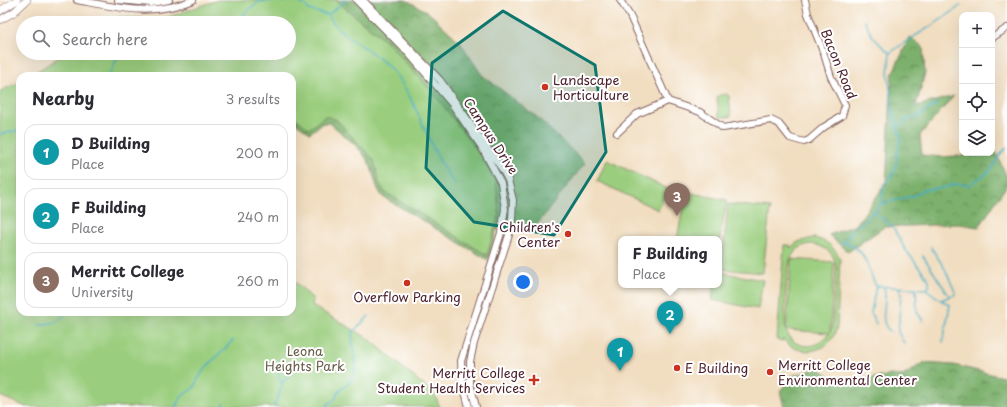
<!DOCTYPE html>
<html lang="en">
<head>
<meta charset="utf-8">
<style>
  body { margin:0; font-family:"Playpen Sans",sans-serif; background:#f2f2f3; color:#2b2b33 }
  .controls { position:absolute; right:12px; top:12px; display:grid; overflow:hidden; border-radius:8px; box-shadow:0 4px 16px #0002 }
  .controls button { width:36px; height:36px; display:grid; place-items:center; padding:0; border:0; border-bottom:1px solid #e1e1e2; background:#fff; color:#2b2b33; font:20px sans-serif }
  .you { position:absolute; left:523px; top:282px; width:14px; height:14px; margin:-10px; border:3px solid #fff; border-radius:50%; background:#1a73e8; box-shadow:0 0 0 6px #1a73e833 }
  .badge { display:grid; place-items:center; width:26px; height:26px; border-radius:50%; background:#111827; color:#fff; font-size:13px; font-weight:700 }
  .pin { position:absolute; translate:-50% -33px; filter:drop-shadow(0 1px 2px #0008) }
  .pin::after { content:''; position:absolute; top:21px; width:14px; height:12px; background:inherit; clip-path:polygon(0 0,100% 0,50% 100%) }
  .popup { position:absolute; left:618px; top:236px; width:104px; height:52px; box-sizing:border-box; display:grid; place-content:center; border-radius:8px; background:#fff; filter:drop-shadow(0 1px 3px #0005); font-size:13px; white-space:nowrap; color:#7c7c81 }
  .popup b { font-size:15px; color:#2b2b33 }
  .popup::after { content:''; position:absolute; left:50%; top:100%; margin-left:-8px; border:8px solid transparent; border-top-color:#fff }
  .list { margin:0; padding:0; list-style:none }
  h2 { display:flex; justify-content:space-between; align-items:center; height:52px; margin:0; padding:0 16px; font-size:17px }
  h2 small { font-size:13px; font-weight:400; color:#7c7c81 }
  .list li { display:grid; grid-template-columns:26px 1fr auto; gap:12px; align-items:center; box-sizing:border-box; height:56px; margin:0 8px 8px; padding:0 8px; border:1px solid #e1e1e2; border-radius:12px }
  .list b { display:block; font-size:15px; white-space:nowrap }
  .list p { margin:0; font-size:13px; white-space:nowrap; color:#7c7c81 }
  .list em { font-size:13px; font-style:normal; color:#7c7c81 }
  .icon { flex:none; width:22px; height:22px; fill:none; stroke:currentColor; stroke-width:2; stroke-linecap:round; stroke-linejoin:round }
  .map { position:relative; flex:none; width:1007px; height:407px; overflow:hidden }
  .search { position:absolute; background:#fff; box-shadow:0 4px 16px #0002; left:16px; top:16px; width:280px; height:44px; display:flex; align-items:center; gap:10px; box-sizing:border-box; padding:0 14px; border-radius:22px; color:#7c7c81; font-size:15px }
  .panel { position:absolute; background:#fff; box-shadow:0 4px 16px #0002; left:16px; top:72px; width:280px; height:244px; border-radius:12px }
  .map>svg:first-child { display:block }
  .forest { fill:url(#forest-crowns); stroke:#62684c }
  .park { fill:#9acd7d; stroke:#727654; fill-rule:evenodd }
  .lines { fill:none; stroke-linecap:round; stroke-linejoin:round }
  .stream { stroke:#45aec4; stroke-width:1.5 }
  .minor-casing { stroke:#84625f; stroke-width:8 }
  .major-casing { stroke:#84625f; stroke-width:8 }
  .minor { stroke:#fff; stroke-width:6 }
  .major { stroke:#fff; stroke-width:7 }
  .marked { fill:#0f766e; fill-opacity:0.2; stroke:#0f766e; stroke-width:3; stroke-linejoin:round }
  .poi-dot { fill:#c8321e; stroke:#fff; stroke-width:1.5 }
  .labels { text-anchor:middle; stroke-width:4; stroke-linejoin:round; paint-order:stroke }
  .street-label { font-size:13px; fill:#4a1f2b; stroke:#fff }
  .poi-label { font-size:13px; fill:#4a1f2b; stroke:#fff; text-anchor:start }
  .park-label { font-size:13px; fill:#665c48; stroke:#fff }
</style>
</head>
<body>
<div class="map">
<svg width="1007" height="407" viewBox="0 0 1007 407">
  <defs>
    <pattern id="forest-crowns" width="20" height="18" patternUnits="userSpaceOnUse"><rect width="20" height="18" fill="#7bb06c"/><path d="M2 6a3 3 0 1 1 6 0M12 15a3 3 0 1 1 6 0" fill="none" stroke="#678f59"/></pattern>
  </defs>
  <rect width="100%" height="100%" fill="#fff"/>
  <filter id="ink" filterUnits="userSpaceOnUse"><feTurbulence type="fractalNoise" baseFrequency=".025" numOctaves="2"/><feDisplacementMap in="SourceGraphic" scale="8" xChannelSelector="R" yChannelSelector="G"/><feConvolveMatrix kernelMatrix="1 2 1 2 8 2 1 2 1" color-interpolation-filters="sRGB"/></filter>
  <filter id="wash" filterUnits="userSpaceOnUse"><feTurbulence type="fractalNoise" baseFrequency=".012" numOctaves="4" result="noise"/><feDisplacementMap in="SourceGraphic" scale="16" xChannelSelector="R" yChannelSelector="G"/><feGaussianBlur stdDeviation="0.9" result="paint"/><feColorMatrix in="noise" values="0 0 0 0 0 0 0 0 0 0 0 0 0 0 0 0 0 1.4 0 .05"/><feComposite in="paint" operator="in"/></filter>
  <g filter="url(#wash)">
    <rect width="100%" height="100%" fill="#f1ddbf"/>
    <path class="forest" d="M253 0H406L428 12 460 42 482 75 537 117 585 163 532 231 497 229 488 260 383 197C373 184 376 176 369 163 361 147 343 135 330 123H323L310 133 292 120V76H74L289 53V23Z
      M910 37 923 47 925 73 916 106 954 96 920 135 922 155 941 157 992 153V151L995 150 1007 177V185L979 227 958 224 884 227 848 252 829 235 856 225 886 183 892 74Z
      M923 363 954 365 1007 378V407H784L780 391 792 376 818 368 833 378 853 381 891 375 903 376Z"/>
    <path class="park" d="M218 0H335L387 42 438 99 482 157 496 183 499 214 487 255 385 192 379 183 374 160 336 119 325 116 309 129 292 115V76H30L65 53H289V23H109L119 17 162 19Z
      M20 82V312H292V279L313 299 312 306 368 338 434 394 440 407H26L0 396V91Z
      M727 94 729 96 731 115 730 117H719L717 97 719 95Z
      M607 160 668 189 658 210 597 181Z
      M686 192 727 200 719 243V239H677Z
      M728 204 770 208 763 273 721 269Z
      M813 238C827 240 835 247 840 260L837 326C833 353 799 359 783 339V341L777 340 784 245H790V248L798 242ZM811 244C826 246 836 254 836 269L832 328 830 332 834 262 791 259 786 330 829 333C819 350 793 351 786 330 783 323 787 267 790 260 794 250 802 245 811 244Z
      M719 272 763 280 758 309 712 300 714 285H719Z"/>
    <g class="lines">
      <path class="stream" d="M288 0 291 2 294 0
        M295 0 306 6 309 10 328 15C341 38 369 47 388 66 420 99 426 149 455 184
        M329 14 346 0
        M865 20C869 35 879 44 890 53L888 73 893 112 901 139 898 149 895 171 884 184 881 204
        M210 23 211 21 222 23
        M232 23C245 18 248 6 260 2 265 0 273 2 279 0L283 2 287 0
        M890 53C913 35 940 23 961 5
        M107 76C116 69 113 60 121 53
        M898 126 902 125 904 120 915 118 937 104
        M0 134 20 130
        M873 211 893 227 905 249 929 280V287L926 289
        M844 241C869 252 865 265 876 286L926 289 941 300 950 305 943 342
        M842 244 854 228 866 220 881 204 916 195 923 190 948 187 954 184 970 185C977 178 986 176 992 168 997 162 999 152 1007 148
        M931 247 945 269 956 294 941 300
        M923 256 947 293 951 296
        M876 286 871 313 876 324
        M884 288C889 303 876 321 891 332
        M899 288 901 294 898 332 904 343
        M916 289 917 312 923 321
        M39 325 56 322 68 312
        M283 382 296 367
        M175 407 182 396 195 387C199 369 223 353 233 340
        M223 407 224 403
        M274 407C276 398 282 392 282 383L279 379 278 374 280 371V359
        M327 407 328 404 336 398 338 392 351 381 355 366 352 333 369 316"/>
    </g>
  </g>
  <g filter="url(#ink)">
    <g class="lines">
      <defs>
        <path id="minor" d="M77 0C119 8 152 17 193 0
          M118 0 151 3 169 0
          M356 0 410 55 452 104 481 146 501 183 505 209 501 233 461 361 462 380 469 407
          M363 0 440 80 502 169 508 180 513 200 512 219 509 235 474 343 470 362V383L476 407
          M620 0 630 16 668 101
          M992 38 1007 28
          M617 133 637 114 668 101 700 112 723 128 771 120 779 124 790 138 804 142 809 140 824 127 842 116 845 105 831 77 824 54 808 14 805 0"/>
        <path id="major" d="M0 11 17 0
          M0 20 14 12 27 0"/>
      </defs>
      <use href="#minor" class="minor-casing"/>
      <use href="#major" class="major-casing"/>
      <use href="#minor" class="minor"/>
      <use href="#major" class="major"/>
    </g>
  </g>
  <path class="marked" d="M503 11 595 65 606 152 554 235 474 222 426 168 432 63Z"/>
  <g class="poi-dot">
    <circle cx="545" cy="87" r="4"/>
    <circle cx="568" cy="234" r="4"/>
    <circle cx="407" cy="283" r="4"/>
    <circle cx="677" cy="368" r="4"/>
    <circle cx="770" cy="372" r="4"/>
    <path d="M532 374h4v4h4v4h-4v4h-4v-4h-4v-4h4z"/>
  </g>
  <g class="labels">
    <g class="street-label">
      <text transform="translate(839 64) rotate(68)" y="5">Bacon Road</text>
      <text transform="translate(491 136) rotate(57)" y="5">Campus Drive</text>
    </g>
    <g class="poi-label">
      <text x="553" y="85">Landscape<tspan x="553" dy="15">Horticulture</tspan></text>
      <text x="560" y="232" text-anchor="end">Children's<tspan x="560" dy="15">Center</tspan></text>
      <text x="407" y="302" text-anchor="middle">Overflow Parking</text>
      <text x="778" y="370">Merritt College<tspan x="778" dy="15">Environmental Center</tspan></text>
      <text x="685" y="373">E Building</text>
      <text x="525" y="378" text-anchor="end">Merritt College<tspan x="525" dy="15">Student Health Services</tspan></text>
    </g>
    <g class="park-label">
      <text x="305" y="356">Leona<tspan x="305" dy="15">Heights Park</tspan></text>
    </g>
  </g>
</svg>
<div class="controls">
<button>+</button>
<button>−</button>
<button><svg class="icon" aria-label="locate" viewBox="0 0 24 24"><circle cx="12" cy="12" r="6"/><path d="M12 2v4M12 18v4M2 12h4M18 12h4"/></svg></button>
<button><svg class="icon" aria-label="layers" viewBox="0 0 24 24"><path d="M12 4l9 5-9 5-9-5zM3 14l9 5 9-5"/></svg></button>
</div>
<div class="you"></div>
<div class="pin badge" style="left:620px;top:371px;background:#0f9aa8">1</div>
<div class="pin badge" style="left:670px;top:334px;background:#0f9aa8">2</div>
<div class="popup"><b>F Building</b>Place</div>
<div class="pin badge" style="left:677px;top:216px;background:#8d6e63">3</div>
<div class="search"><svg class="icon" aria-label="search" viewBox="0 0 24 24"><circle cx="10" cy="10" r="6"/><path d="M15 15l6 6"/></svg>Search here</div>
<section class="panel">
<h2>Nearby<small>3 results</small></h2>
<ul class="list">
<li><span class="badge" style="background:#0f9aa8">1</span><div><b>D Building</b><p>Place</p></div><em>200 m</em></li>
<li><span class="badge" style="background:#0f9aa8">2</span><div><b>F Building</b><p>Place</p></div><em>240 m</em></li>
<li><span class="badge" style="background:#8d6e63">3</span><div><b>Merritt College</b><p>University</p></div><em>260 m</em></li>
</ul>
</section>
</div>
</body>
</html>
